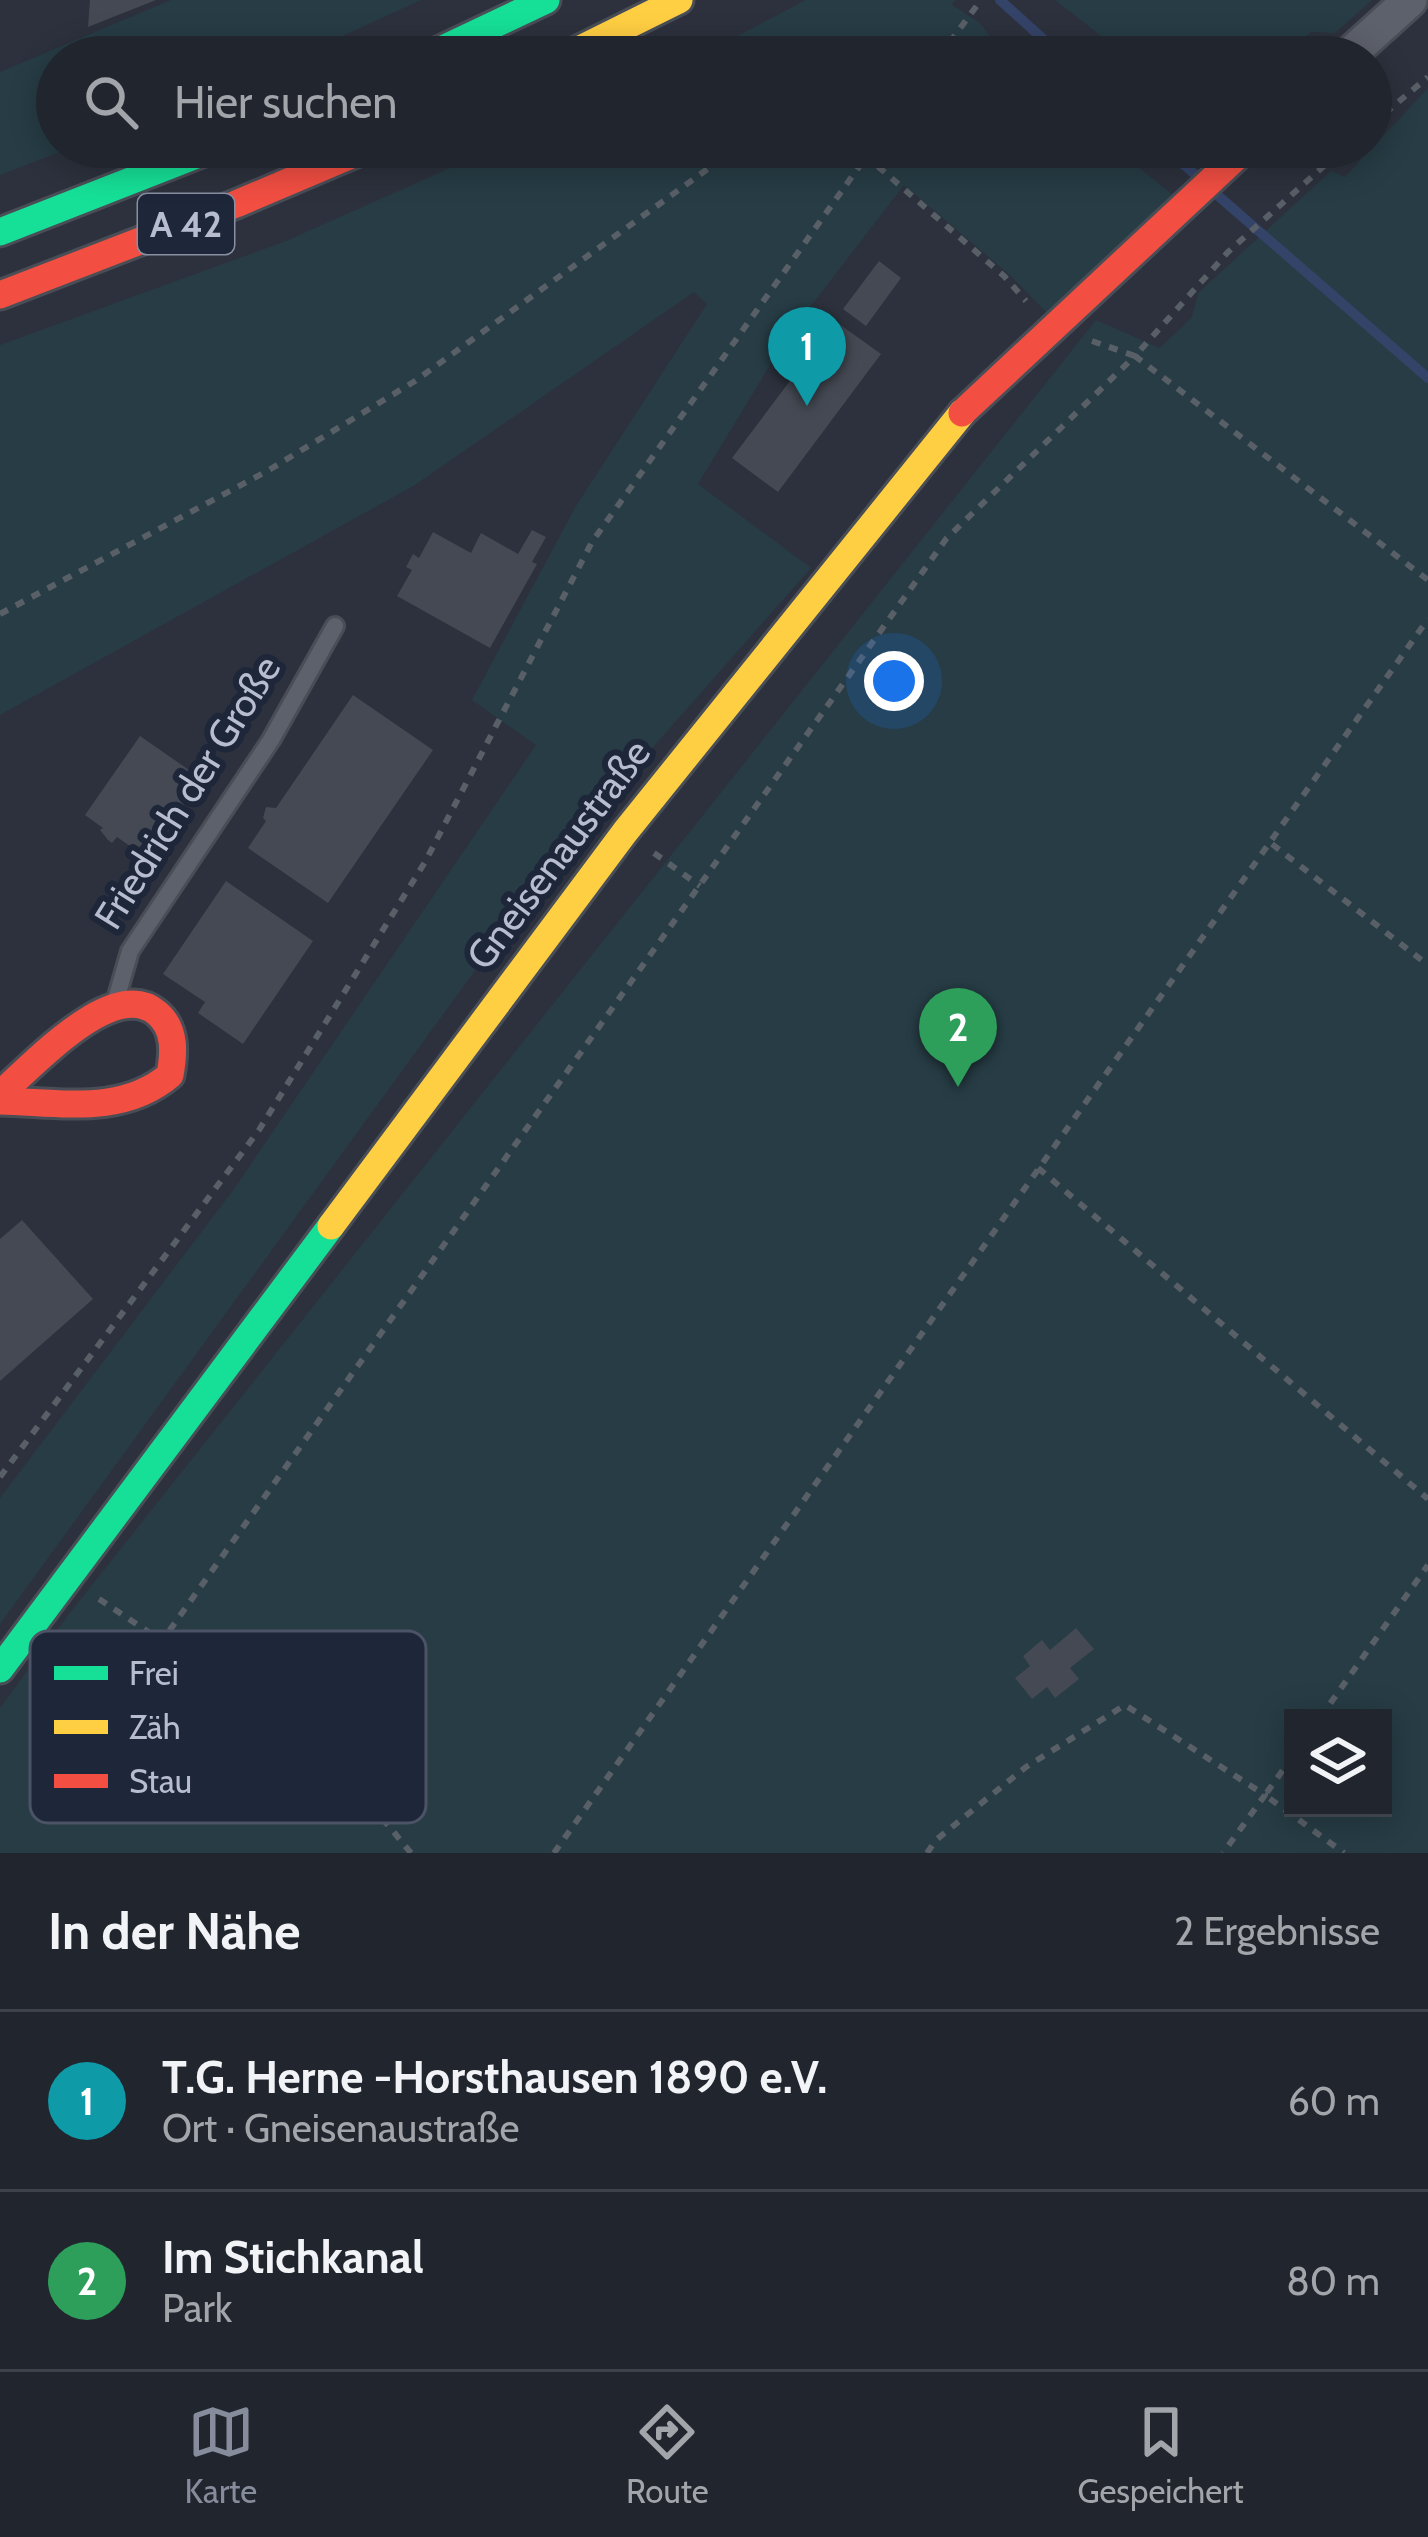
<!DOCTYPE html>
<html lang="de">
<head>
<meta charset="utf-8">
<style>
  body { margin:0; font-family:Cabin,sans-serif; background:#2d313a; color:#f1f3f6 }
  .controls { position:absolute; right:36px; bottom:36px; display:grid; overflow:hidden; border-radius:0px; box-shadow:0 6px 30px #0003 }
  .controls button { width:108px; height:108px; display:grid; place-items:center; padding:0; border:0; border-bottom:3px solid #3e424a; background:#21252e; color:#f1f3f6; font:60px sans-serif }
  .you { position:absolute; left:894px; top:681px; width:42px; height:42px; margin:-30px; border:9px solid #fff; border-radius:50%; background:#1a73e8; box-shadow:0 0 0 18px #1a73e833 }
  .badge { display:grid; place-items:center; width:78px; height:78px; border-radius:50%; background:#868c9b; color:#fff; font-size:39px; font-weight:700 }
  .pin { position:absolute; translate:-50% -99px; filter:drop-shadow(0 3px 6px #0008) }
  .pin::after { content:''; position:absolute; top:63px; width:42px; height:36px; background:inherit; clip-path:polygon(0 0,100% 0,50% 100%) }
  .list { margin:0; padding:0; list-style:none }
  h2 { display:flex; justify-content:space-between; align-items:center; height:156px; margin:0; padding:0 48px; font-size:51px }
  h2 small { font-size:39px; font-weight:400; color:#a2a5aa }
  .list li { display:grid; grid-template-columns:78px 1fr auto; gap:36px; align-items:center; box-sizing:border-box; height:180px; padding:0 48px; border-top:3px solid #3e424a }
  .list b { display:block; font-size:45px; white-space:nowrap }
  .list p { margin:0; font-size:39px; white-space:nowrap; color:#a2a5aa }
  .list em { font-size:39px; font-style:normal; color:#a2a5aa }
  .icon { flex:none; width:66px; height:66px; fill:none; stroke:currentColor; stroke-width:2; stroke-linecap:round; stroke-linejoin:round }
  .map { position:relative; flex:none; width:1428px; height:1853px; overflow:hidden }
  .search { position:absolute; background:#21252e; box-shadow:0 6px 30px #0003; left:36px; right:36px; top:36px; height:132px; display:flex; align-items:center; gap:30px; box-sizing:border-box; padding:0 42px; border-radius:66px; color:#a2a5aa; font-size:45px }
  .sheet { height:516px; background:#21252e }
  nav { display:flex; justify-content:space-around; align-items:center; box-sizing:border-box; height:168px; border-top:3px solid #3e424a; background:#21252e; font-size:33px; color:#a2a5aa }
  nav a { display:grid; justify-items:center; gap:6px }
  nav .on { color:#868c9b }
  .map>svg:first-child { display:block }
  .green { fill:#273c45; fill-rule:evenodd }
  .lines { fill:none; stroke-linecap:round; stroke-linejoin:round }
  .stream { stroke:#344368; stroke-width:10 }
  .building { fill:#444953 }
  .lane-casing { stroke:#494d56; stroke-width:22 }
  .street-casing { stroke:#494d56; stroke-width:39 }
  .fast-casing { stroke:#494d56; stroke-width:33 }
  .slow-casing { stroke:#494d56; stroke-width:33 }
  .jam-casing { stroke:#494d56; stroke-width:33 }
  .path { stroke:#595f67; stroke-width:6; stroke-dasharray:9 9; stroke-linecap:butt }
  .lane { stroke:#5d616b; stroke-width:16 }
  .street { stroke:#5d616b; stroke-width:33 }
  .fast { stroke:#16e098; stroke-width:27 }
  .slow { stroke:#ffcf43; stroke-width:27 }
  .jam { stroke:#f24e42; stroke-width:27 }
  .labels { text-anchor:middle; stroke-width:12; stroke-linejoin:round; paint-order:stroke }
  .shield { fill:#1e263a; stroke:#8990a2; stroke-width:3 }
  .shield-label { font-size:36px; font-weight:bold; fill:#b7bdce }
  .street-label { font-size:39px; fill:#b7bdce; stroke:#1e263a }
  .key { fill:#1e263a; stroke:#4c5366; stroke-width:3 }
  .key-label { font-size:33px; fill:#b7bdce }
</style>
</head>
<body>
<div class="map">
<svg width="1428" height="1853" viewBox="0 0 1428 1853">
  <rect width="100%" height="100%" fill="#2c313d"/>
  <path class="green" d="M171 0H421L297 57H57V147H73L0 175V72Z
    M806 0H955L952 5 980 23 1005 57H697Z
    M1055 0H1372L1335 33 1311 32 1283 57H1128Z
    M1428 88V1853H0V1708L69 1614 1096 320 1160 348 1192 317 1198 293 1331 171 1345 177ZM1293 1718H1383V1808H1293Z
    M497 147H1114L1175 197 1046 312 1011 276 904 185 787 337 698 484 811 568 564 848 0 1624V1498L234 1189 536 745 472 700 576 506 707 304 694 292 415 485 0 715V345L286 241Z"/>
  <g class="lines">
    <path class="stream" d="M1000 0 1063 57
      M1163 147 1197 176
      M1215 193 1428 378"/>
  </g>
  <path class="building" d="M90 0H156L88 27Z
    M879 261 901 278 866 326 843 309Z
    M835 321 881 354 778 492 732 458Z
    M532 530 546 537 532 562 537 564 490 648 397 596 412 570 406 567 413 554 419 558 433 532 471 553 481 533 518 554Z
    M353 695 433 750 328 903 248 848 266 821 263 818 266 807 276 808Z
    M140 736 202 779 147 858 117 837 112 843 108 840 100 830 103 828 85 815Z
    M226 881 313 941 243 1044 198 1013 205 1002 163 974Z
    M22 1220 93 1299 0 1381V1239Z
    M1076 1628 1094 1649 1070 1668 1079 1679 1055 1698 1047 1687 1032 1699 1015 1678 1030 1666 1023 1656 1042 1640 1050 1650Z"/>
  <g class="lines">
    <defs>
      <path id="lane" d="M115 1003 130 951 271 740 335 626"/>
      <path id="street" d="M1347 57 1410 0"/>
      <path id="fast" d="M426 57 546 0
        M0 232 217 147
        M0 1669 331 1226"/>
      <path id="slow" d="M564 57 679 0
        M331 1226 625 832 962 413"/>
      <path id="jam" d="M0 295 236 204 370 147
        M962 413 1247 147
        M0 1094C33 1066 113 976 157 1013 176 1029 174 1053 170 1075 122 1116 58 1102 0 1101"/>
    </defs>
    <use href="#lane" class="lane-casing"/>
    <use href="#street" class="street-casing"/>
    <use href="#fast" class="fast-casing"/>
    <use href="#slow" class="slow-casing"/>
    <use href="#jam" class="jam-casing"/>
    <path class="path" d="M939 57 981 0
      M1371 125 1428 77
      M848 147 866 156 1004 276 1026 301
      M1092 341 1135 356 1228 252 1345 147
      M0 614 269 470 415 381 738 147
      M1272 844 1428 965
      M654 853 700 886
      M1038 1168 1428 1499
      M0 1477 259 1130 425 862 592 542 873 147
      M99 1599 162 1641
      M1320 1718 1428 1565
      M1293 1756 1265 1795 1344 1853
      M411 1853 350 1779 162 1641 946 539 1135 356 1428 580
      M554 1853 1428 619
      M927 1853 936 1840 1026 1767 1125 1705 1265 1795 1223 1853"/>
    <use href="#lane" class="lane"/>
    <use href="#street" class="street"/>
    <use href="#fast" class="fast"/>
    <use href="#slow" class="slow"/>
    <use href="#jam" class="jam"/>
  </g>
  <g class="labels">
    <rect class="shield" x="138" y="194" width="96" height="60" rx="9"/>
    <g class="shield-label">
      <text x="186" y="237">A 42</text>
    </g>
    <g class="street-label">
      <text transform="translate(187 792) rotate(-58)" y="14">Friedrich der Große</text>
      <text transform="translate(558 854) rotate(-53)" y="14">Gneisenaustraße</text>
    </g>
  </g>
  <rect x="30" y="1631" width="396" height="192" rx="18" class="key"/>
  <rect x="54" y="1666" width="54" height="14" fill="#16e098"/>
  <rect x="54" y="1720" width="54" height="14" fill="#ffcf43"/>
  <rect x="54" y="1774" width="54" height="14" fill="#f24e42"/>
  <g class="key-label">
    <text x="129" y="1685">Frei</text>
    <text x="129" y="1739">Zäh</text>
    <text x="129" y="1793">Stau</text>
  </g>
</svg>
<div class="controls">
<button><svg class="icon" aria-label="layers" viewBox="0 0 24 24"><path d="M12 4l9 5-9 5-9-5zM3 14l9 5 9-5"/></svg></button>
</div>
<div class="you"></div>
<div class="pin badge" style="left:807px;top:406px;background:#0f9aa8">1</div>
<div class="pin badge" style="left:958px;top:1087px;background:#2e9e5b">2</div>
<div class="search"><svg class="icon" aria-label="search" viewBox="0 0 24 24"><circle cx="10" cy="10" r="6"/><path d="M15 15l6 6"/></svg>Hier suchen</div>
</div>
<section class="sheet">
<h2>In der Nähe<small>2 Ergebnisse</small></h2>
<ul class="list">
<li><span class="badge" style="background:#0f9aa8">1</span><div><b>T.G. Herne -Horsthausen 1890 e.V.</b><p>Ort · Gneisenaustraße</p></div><em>60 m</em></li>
<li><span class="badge" style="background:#2e9e5b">2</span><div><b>Im Stichkanal</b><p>Park</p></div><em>80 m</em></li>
</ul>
</section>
<nav>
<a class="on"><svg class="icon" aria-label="map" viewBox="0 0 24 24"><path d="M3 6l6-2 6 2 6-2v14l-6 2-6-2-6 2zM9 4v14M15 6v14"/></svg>Karte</a>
<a><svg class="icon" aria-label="directions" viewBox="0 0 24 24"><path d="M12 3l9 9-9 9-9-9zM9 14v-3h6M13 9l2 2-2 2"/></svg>Route</a>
<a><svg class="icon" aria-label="saved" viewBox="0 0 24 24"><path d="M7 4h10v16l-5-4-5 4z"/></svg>Gespeichert</a>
</nav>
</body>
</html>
